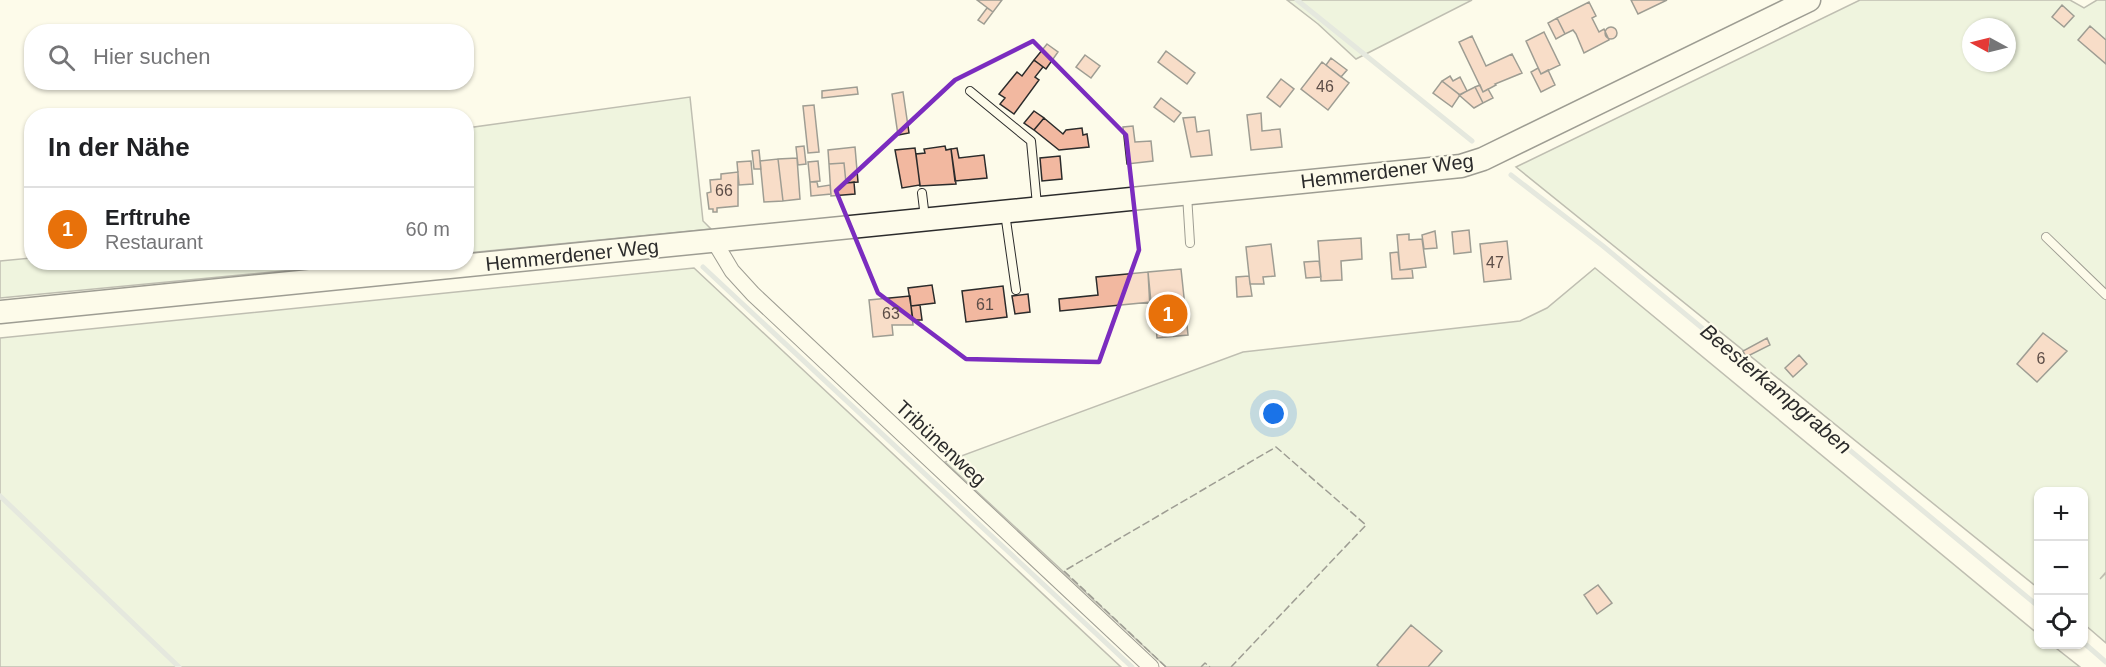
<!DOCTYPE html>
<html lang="de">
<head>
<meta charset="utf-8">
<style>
  body { margin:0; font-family:Helvetica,sans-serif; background:#f6f6f6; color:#202124 }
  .controls { position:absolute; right:18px; bottom:18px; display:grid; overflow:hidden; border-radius:12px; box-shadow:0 2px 4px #0004 }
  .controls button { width:54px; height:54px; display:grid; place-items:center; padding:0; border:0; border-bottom:2px solid #e0e0e0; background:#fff; color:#202124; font:30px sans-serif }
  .compass { position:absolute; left:1962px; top:18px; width:54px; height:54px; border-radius:50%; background:#fff; box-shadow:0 2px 4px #0004; rotate:277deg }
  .you { position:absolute; left:1274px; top:414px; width:21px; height:21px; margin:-15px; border:4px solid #fff; border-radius:50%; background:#1a73e8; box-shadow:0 0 0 9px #1a73e833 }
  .badge { display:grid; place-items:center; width:39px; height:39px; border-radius:50%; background:#c62828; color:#fff; font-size:20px; font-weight:700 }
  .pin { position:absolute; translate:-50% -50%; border:3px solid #fff; box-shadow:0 2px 6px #0006 }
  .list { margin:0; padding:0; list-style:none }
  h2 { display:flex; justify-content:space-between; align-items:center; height:78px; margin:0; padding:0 24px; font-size:26px }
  h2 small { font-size:20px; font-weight:400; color:#757577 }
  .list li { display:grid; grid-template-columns:39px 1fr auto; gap:18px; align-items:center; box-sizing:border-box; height:84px; padding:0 24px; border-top:2px solid #e0e0e0 }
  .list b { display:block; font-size:22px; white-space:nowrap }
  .list p { margin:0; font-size:20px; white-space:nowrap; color:#757577 }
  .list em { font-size:20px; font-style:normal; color:#757577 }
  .icon { flex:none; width:33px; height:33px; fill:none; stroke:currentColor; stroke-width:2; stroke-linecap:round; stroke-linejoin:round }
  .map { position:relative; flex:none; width:2106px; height:667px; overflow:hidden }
  .search { position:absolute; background:#fff; box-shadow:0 2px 4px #0004; left:24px; top:24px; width:450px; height:66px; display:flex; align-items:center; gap:15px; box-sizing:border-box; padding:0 21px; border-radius:24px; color:#757577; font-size:22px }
  .panel { position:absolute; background:#fff; box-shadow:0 2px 4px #0004; left:24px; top:108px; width:450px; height:162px; border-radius:24px }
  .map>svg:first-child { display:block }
  .green { fill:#deebd1; stroke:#74746e; stroke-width:1.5; fill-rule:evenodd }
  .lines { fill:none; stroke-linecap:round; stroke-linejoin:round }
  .stream { stroke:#c7d0d0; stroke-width:5 }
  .building { fill:#f2b8a0; stroke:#2b2b2b; stroke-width:1.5 }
  .service-casing { stroke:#2b2b2b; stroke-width:10 }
  .minor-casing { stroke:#2b2b2b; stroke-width:17 }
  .secondary-casing { stroke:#2b2b2b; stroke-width:25 }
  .service { stroke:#fdfbea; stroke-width:8 }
  .minor { stroke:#fdfbea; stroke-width:15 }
  .secondary { stroke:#fdfbea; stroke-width:22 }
  .fence { stroke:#2b2b2b; stroke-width:1.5; stroke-dasharray:8 3; stroke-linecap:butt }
  .marked { fill:none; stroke:#7b2cbf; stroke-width:4.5; stroke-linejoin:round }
  .labels { text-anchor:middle; stroke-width:4.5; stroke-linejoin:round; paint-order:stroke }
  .number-label { font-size:16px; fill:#5d4e48 }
  .street-label { font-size:20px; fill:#2b2b2b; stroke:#fdfbea }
  .water-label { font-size:21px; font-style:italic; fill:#2b2b2b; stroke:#fdfbea }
</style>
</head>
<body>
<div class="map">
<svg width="2106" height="667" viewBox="0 0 2106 667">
  <rect width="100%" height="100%" fill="#fdfbea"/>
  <path class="green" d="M1287 0H1472L1356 59 1318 24Z
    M1860 0H2070L2084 8 2097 0H2106V572L2100 579 2106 573V643L2084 624V492H2038V588L1516 167ZM1971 27H2007V63H1971Z
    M690 97 703 221 711 229 467 253V128Z
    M31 258 32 262 366 263 0 298V261Z
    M694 268 1121 667H0V338Z
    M1595 268 2038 634V644L2052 645 2080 667H1166L945 462 1243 352 1520 321 1547 308Z"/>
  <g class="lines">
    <path class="stream" d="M1297 0 1472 141
      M1511 175 1603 246 2038 606
      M703 267 1132 667
      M0 496 179 667
      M2084 643 2106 662"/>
  </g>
  <path class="building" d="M977 0H1002L993 12Z
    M1631 0H1667L1638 14Z
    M1589 2 1596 16 1592 18 1599 32 1604 29 1609 40 1584 53 1576 34 1573 30 1565 34 1557 18Z
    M2062 5 2074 16 2064 27 2052 17Z
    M987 8 993 12 984 24 978 20Z
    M1557 18 1565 34 1556 39 1548 23Z
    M2090 26 2106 40V64L2078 40Z
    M1605 33a6 6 0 1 1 12 0a6 6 0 1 1-12 0Z
    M1544 32 1560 65 1541 74 1526 41Z
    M1472 36 1486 66 1512 54 1522 73 1495 84 1496 85 1483 92 1459 42Z
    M1047 44 1058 52 1046 69 1034 60Z
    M1166 51 1195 73 1187 84 1158 62Z
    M1085 55 1100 66 1091 78 1076 67Z
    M1331 58 1347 70 1341 77 1326 65Z
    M1034 60 1043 67 1035 77 1039 80 1014 114 1000 104 1005 98 999 94 1017 72 1022 76Z
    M1322 62 1349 83 1328 110 1301 89Z
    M1538 68 1541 74 1548 70 1555 85 1541 92 1531 72Z
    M1450 76 1453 81 1460 77 1467 91 1460 95 1442 81Z
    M1281 79 1294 89 1280 107 1267 97Z
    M1442 81 1460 95 1452 107 1433 93Z
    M1480 85 1483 92 1488 89 1493 98 1483 103 1475 87Z
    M857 87 858 94 822 98V91Z
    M1475 87 1483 103 1474 108 1459 95Z
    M903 92 909 133 898 135 892 94Z
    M1161 98 1181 113 1174 122 1154 107Z
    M814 105 819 152 808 153 803 106Z
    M1034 111 1044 118 1034 130 1024 123Z
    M1261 113 1262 131 1280 129 1282 147 1251 150 1247 115Z
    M1195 117 1197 132 1209 130 1212 155 1191 157 1183 118Z
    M1044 118 1063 134 1066 130 1082 128 1083 135 1087 134 1089 147 1059 150 1034 130Z
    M1133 126 1135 142 1151 141 1153 161 1127 164 1123 127Z
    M804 146 806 164 798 165 796 147Z
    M945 146 946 150 951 149 956 184 920 186 916 154 925 153 924 149Z
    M855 147 858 182 846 183 844 163 829 164 828 150Z
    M915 148 920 185 902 188 895 150Z
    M957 148 959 158 984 155 987 178 955 181 951 149Z
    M759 150 761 169H754L752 151Z
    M1060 156 1062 179 1042 181 1040 158Z
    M797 158 800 199 783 201 778 159Z
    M778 159 783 201 764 202 760 161Z
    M751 161 753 184 739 185 737 162Z
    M818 161 820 181 810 182 808 162Z
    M844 163 846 183 854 182 855 194 831 196 829 164Z
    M738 172V206L717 208V212H713V209H709L707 193 711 192 710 180 721 179V174Z
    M810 182H817L818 187 830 185 831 194 811 196Z
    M1469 230 1471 252 1454 254 1452 232Z
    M1435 231 1437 248 1424 249 1422 235Z
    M1409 234V240L1422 239 1426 267 1400 270 1397 235Z
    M1361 238 1362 259 1341 261 1342 280 1321 281 1318 241Z
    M1507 241 1511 279 1484 282 1480 244Z
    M1271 244 1275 276 1263 277 1264 284H1250L1246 247Z
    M1398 252 1400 270 1412 269 1413 278 1392 279 1390 253Z
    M1319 261 1321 277 1306 278 1304 262Z
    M1181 269 1188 335 1157 338 1156 326H1151L1148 272Z
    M1148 272 1151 302 1060 311 1059 299 1098 295 1096 277Z
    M1249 276 1252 296 1237 297 1236 277Z
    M932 285 935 303 911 306 908 288Z
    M1003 286 1007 317 966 322 962 291Z
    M1028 294 1030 312 1015 314 1012 296Z
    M910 296 913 325H892L893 335 873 337 869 300Z
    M920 305 922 320H913L911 306Z
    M2043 333 2067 351 2037 382 2017 364Z
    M1767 338 1770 345 1746 357 1743 351Z
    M1799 355 1807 364 1793 377 1785 368Z
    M1598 585 1612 603 1597 614 1584 595Z
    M1411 625 1442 651 1428 667H1379L1377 665Z"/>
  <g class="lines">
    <defs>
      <path id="service" d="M970 91 1031 141 1037 205
        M922 193 925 218
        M1187 195 1190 243
        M1005 213 1016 290
        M2046 237 2106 295"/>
      <path id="minor" d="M714 241 732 271 753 294 1151 667"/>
      <path id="secondary" d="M0 312 1461 166 1483 159 1809 0"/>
    </defs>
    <use href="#service" class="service-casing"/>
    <use href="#minor" class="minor-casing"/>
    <use href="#secondary" class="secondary-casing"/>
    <use href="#service" class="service"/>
    <use href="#minor" class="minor"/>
    <use href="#secondary" class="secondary"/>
    <path class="fence" d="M1166 667 1064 571 1276 447 1366 525 1231 667
      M1201 667 1205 663 1210 667"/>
  </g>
  <path d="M0 0H2106V667H0ZM1033 41 1126 135 1139 250 1099 362 966 359 878 293 836 191 955 80Z" fill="#fdfbea" fill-opacity=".55" fill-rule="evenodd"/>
  <path class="marked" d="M1033 41 1126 135 1139 250 1099 362 966 359 878 293 836 191 955 80Z"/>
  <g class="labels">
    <g class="number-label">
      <text x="1325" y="92">46</text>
      <text x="724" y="196">66</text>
      <text x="1495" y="268">47</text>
      <text x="985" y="310">61</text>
      <text x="891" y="319">63</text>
      <text x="2041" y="364">6</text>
    </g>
    <g class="street-label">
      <text transform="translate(1387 171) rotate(-7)" y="7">Hemmerdener Weg</text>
      <text transform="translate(572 255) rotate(-6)" y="7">Hemmerdener Weg</text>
      <text transform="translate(941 443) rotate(43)" y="7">Tribünenweg</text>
    </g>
    <g class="water-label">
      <text transform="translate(1776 389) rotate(40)" y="7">Beesterkampgraben</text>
    </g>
  </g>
</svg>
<div class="controls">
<button>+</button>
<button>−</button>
<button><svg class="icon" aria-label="locate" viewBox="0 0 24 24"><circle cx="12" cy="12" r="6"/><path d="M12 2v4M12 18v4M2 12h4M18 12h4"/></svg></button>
</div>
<svg class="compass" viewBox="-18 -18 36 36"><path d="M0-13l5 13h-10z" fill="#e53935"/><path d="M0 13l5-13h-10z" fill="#757577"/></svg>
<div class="you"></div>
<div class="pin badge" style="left:1168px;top:314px;background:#e8710a">1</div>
<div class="search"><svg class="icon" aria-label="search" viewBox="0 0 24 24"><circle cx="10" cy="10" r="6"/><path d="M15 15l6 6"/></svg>Hier suchen</div>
<section class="panel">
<h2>In der Nähe<small></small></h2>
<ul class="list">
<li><span class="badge" style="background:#e8710a">1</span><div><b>Erftruhe</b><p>Restaurant</p></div><em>60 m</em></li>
</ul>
</section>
</div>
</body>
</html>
